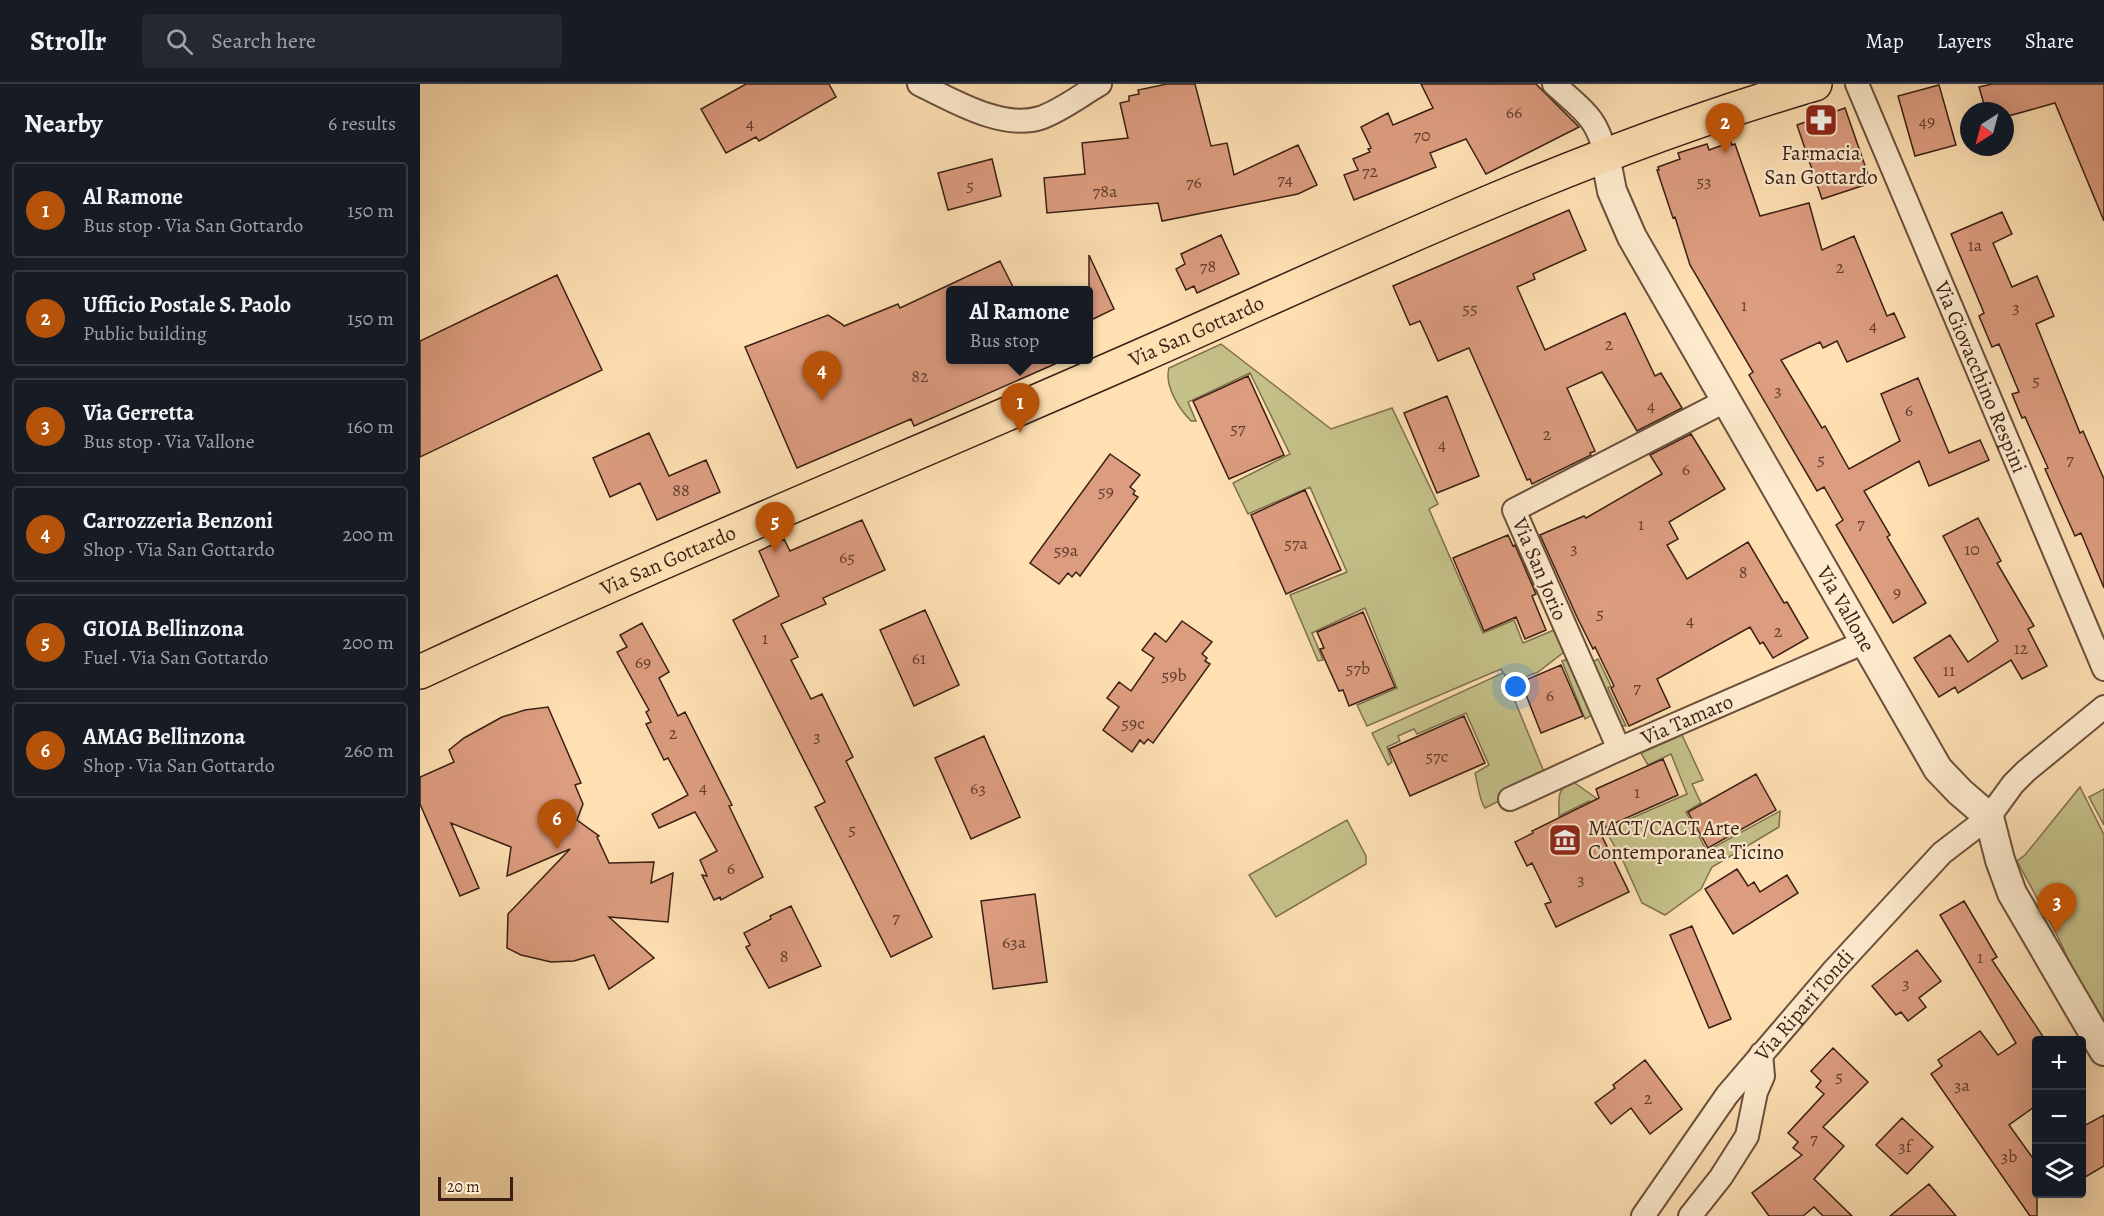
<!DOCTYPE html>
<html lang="en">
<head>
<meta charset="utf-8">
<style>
  body { margin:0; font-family:Alegreya,serif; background:#242831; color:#f1f3f6 }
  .controls { position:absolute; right:18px; bottom:18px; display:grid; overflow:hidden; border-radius:6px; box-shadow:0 6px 24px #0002 }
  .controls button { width:54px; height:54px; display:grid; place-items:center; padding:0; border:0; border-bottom:2px solid #363941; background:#171b24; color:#f1f3f6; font:30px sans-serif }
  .compass { position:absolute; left:1540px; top:18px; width:54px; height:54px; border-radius:50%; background:#171b24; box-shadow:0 6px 24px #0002; rotate:216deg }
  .scale { position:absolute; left:18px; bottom:15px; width:75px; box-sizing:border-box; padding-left:6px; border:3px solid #3b1f14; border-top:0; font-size:16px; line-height:21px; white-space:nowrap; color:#3b1f14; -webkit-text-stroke:4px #feebce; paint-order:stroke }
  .you { position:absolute; left:1096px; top:603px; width:21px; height:21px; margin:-15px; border:4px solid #fff; border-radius:50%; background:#1a73e8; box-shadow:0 0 0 9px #1a73e833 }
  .badge { display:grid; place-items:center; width:39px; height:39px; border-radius:50%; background:#b45309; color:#fff; font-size:20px; font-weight:700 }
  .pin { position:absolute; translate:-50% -50px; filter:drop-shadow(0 2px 3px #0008) }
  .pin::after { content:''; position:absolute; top:32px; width:21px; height:18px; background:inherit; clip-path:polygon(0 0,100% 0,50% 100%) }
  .popup { position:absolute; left:526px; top:202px; width:147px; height:78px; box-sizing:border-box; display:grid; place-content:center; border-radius:6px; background:#171b24; filter:drop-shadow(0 2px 4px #0005); font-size:20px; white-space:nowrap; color:#9ea1a6 }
  .popup b { font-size:22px; color:#f1f3f6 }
  .popup::after { content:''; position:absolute; left:50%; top:100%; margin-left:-12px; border:12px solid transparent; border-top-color:#171b24 }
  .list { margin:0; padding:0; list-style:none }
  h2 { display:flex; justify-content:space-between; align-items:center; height:78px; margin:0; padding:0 24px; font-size:26px }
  h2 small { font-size:20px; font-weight:400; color:#9ea1a6 }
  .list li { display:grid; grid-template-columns:39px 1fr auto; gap:18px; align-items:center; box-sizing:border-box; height:96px; margin:0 12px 12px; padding:0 12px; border:2px solid #363941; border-radius:6px }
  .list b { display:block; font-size:22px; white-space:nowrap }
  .list p { margin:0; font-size:20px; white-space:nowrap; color:#9ea1a6 }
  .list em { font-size:20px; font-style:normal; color:#9ea1a6 }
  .icon { flex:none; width:33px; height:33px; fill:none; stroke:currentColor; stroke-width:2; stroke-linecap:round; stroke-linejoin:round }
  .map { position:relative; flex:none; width:1684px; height:1132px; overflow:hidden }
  header { display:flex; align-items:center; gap:36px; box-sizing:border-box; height:84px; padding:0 30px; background:#171b24; border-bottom:2px solid #363941 }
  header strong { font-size:28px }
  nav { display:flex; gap:33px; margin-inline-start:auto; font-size:21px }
  .search { width:420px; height:54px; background:#242831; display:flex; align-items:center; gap:15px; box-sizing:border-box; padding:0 21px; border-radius:6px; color:#9ea1a6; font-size:22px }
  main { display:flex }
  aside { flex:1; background:#171b24 }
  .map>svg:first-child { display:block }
  .green { fill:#c5c189; stroke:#80704e; stroke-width:1.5 }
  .building { fill:#dc9c7f; stroke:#3b1f14; stroke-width:1.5 }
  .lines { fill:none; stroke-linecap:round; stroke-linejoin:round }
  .minor-casing { stroke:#6c4f3c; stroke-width:26 }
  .tertiary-casing { stroke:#6c4f3c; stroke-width:32 }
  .primary-casing { stroke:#3b1f14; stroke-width:36 }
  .minor { stroke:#feebce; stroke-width:22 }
  .tertiary { stroke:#feebce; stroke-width:28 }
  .primary { stroke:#fee0b3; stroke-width:33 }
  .labels { text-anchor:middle; stroke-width:4.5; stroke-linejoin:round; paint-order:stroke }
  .number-label { font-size:18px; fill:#633e2f }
  .poi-label { font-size:21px; fill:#3b1f14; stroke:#feebce }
  .street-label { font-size:21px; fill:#3b1f14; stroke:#feebce }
</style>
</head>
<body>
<header>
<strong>Strollr</strong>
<div class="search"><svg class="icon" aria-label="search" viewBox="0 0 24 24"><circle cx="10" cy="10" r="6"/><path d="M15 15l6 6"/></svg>Search here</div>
<nav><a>Map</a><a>Layers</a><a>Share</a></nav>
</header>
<main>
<aside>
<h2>Nearby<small>6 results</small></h2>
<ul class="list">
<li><span class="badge">1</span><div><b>Al Ramone</b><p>Bus stop · Via San Gottardo</p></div><em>150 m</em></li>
<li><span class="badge">2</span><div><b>Ufficio Postale S. Paolo</b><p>Public building</p></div><em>150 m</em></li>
<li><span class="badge">3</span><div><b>Via Gerretta</b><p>Bus stop · Via Vallone</p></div><em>160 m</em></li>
<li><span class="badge">4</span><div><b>Carrozzeria Benzoni</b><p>Shop · Via San Gottardo</p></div><em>200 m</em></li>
<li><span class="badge">5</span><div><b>GIOIA Bellinzona</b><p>Fuel · Via San Gottardo</p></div><em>200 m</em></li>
<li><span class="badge">6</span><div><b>AMAG Bellinzona</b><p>Shop · Via San Gottardo</p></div><em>260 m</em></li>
</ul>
</aside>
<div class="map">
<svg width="1684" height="1132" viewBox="0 0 1684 1132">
  <rect width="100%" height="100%" fill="#fee0b3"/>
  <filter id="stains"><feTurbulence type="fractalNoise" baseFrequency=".00333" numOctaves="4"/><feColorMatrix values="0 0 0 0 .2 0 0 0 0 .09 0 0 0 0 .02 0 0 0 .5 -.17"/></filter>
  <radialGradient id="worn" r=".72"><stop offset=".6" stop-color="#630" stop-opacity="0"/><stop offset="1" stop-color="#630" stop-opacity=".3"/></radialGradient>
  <path class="green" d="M801 260 911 345 972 324 1018 420 1009 425 1063 549 1094 536 1103 559 1134 546 1144 568 1118 588 1100 595 1084 590 1124 688 1109 702 1065 724C1059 716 1058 700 1055 689L1069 681 1046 629 997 650 994 645 978 652 980 657 967 663 972 678 968 681 952 649 1083 589 1081 585 947 642 937 621 977 604 945 524 892 549 903 576 898 577 870 511 927 488 890 403 828 430 813 399 870 370 830 289 768 318 776 337H771C759 325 744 301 749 284Z
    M1151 574 1174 630 1165 635 1142 577Z
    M1178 575 1191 602 1188 604 1206 642 1195 641 1168 580Z
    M1262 651 1283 696 1272 700 1281 719 1266 728 1287 767 1360 727 1359 743 1292 783 1281 805 1245 831 1222 819 1204 779 1169 717 1139 732C1139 716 1136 705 1152 697L1176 714 1191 743 1267 710 1251 670 1228 681 1221 669Z
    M1660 703 1684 751V952L1637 851 1597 777 1605 771Z
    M1684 705V741L1669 713Z
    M927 736 946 772V780L856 833 829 791Z"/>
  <path class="building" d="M326 0H409L416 13 339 57 336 53 306 69 281 25Z
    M747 0H775L791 62 807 59 814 91 878 61 897 101 878 110 742 137 738 119 627 129 624 94 665 90 662 59 708 54 700 19 709 17V12L719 10 718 6Z
    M1001 0H1116L1159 43 1066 90 1046 55 1010 69 1016 83 934 116 924 91 938 86 933 75 950 68 948 65 951 64 941 43 968 29 973 41 1013 24Z
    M1572 0H1684V137L1635 19 1585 33V27H1566L1559 3Z
    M1519 1 1536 61 1495 72 1478 12Z
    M1425 24 1451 99 1402 115 1377 41Z
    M1311 58 1312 61 1315 60 1340 132 1389 119 1402 166 1434 152 1467 232 1474 229 1485 253 1427 278 1417 257 1403 264 1400 258 1361 276 1402 344 1405 342 1429 385 1480 357 1461 310 1498 294 1529 369 1560 356 1569 376 1509 402 1499 377 1444 407 1470 451 1467 453 1506 519 1473 539 1416 441 1423 436 1404 403 1397 407 1329 291 1333 288 1270 181 1255 133 1253 134 1237 86H1239L1238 83 1260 75 1258 69 1287 60 1289 66Z
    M572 75 581 112 528 126 518 89Z
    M1149 126 1166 166 1113 190 1115 195 1097 203 1125 266 1205 229 1235 292 1241 289 1262 324 1217 347 1182 288 1147 304 1175 367 1170 369 1171 371 1112 400 1110 395 1107 396 1049 264 1018 277 1000 237 990 241 973 202Z
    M1582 128 1592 150 1573 159 1592 203 1617 192 1634 232 1616 240 1660 349 1663 347 1684 395V504L1661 449 1655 452 1625 385 1628 384 1605 333 1602 334 1592 310 1599 308 1579 260 1572 263 1559 232 1564 229 1531 150Z
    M801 151 819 190 777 209 774 202 766 206 756 185 765 180 761 170Z
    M669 171 694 225 669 237Z
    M580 177 595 207H531V276H644L494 342 491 335 377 384 325 263 408 231 422 240 424 242 478 220 480 224Z
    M137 191 182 286 0 373V257Z
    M828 292 864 371 809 395 773 317Z
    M1027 312 1059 392 1017 409 984 329Z
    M229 349 249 392 286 376 300 408 237 436 220 399 190 413 173 374Z
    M1271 350 1305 405 1249 438 1258 455 1247 461 1267 495 1328 458 1364 519 1367 518 1388 554 1353 574 1343 558 1340 560 1330 543 1237 595 1250 623 1209 642 1191 604 1194 602 1175 563 1173 565 1157 533 1120 451 1164 432 1166 434 1242 390 1230 371Z
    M690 370 720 391 710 403 715 407 713 410 718 413 660 492 656 488 652 493 648 489 639 500 610 479Z
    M885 406 921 486 866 510 831 431Z
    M1558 434 1581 477 1577 479 1614 542 1608 545 1627 582 1602 595 1591 576 1538 609 1535 603 1519 613 1494 574 1530 551 1548 578 1578 557 1523 452Z
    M442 436 465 486 403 514 406 520 361 540 378 573 371 576 391 615 402 610 433 673 426 677 512 853 471 873 395 723 405 718 313 536 359 512 339 467 364 455 370 467Z
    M1088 451 1093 462 1095 461 1116 510 1112 512 1126 546 1105 555 1096 533 1064 547 1033 474Z
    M505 526 539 601 494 622 460 546Z
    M943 528 975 603 929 622 923 606 919 607 900 565 904 564 897 548Z
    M762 537 792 558 782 570 787 574 785 577 790 580 733 659 728 655 724 660 720 656 712 668 683 646 699 623 687 614 699 598 711 607 734 574 722 566 735 549 746 558Z
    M222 539 249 588 239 594 258 632 265 628 312 721 309 722 343 793 301 816 300 813 294 816 282 791 287 792 280 776 297 767 275 728 239 744 232 730 268 711 248 674 244 676 226 640 231 638 226 628 229 626 197 568 207 563 200 551Z
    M1141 581 1163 632 1121 649 1101 598Z
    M128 623 161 699 155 701 163 720 157 736 179 752 177 753 189 779 234 778 231 799 253 789 248 838 189 833 234 874 189 905 174 871 154 877 131 878 101 871 87 864 88 830 150 765 87 792 91 763 31 739 59 804 40 812 0 720V693L34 678 29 666 44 654 82 633 105 626Z
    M1044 632 1065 679 990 712 969 665Z
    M564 652 600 733 551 755 515 674Z
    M1243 675 1258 711 1179 746 1209 808 1136 843 1125 820 1131 818 1112 779 1107 782 1095 758 1113 749 1112 747 1179 714 1176 705Z
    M1336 690 1356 726 1288 764 1268 728Z
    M1317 785 1328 802 1334 798 1340 808 1367 791 1378 809 1313 850 1285 805Z
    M615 810 627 898 573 905 561 817Z
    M1544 817 1577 873 1572 876 1626 957H1617V1021L1589 1041 1617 1080V1132H1610L1511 990 1522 982 1518 976 1560 947 1578 971 1596 959 1520 831Z
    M371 822 401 882 349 904 326 863 330 861 324 849 351 835 350 832Z
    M1272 842 1311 935 1289 944 1250 851Z
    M1497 866 1521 897 1499 914 1506 923 1488 937 1481 928 1476 931 1452 902Z
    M1413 964 1448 998 1403 1043 1424 1062 1394 1095 1432 1132H1403L1394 1123 1383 1132H1349L1332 1109 1382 1071 1373 1064 1378 1058 1368 1049 1404 1010 1396 1003 1401 997 1391 987Z
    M1225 976 1262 1025 1230 1050 1211 1024 1191 1040 1175 1019 1195 1004 1193 1001Z
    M1684 1031V1082L1662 1095V1043Z
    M1482 1034 1513 1063 1487 1090 1456 1061Z
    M1509 1100 1536 1132H1470Z"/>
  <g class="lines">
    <defs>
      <g id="minor">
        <path d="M499 0C532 16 582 46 620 34 641 27 661 11 680 0"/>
        <path d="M1134 0C1161 25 1178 33 1185 71"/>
        <path id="s1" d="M1437 0 1684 585"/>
        <path d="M1199 665 1094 426 1307 316"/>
        <path id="s2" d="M1090 715 1199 665 1445 558"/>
        <path id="s3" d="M1223 1132 1307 1011 1414 886 1522 769 1569 733 1593 700 1606 687 1684 623"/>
        <path d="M1270 1132 1301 1093 1327 1052 1336 1008 1343 992 1341 970"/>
      </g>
      <g id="tertiary">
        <path id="s4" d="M1185 71 1192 107 1212 153 1518 685 1540 708 1569 733 1580 776 1592 809 1684 967"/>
      </g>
      <g id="primary">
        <path id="s5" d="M0 588C237 477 479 378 718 273 941 175 1161 68 1395 0"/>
      </g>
    </defs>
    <use href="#minor" class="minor-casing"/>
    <use href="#tertiary" class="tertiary-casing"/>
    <use href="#primary" class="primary-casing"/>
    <use href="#minor" class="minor"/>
    <use href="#tertiary" class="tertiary"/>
    <use href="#primary" class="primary"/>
  </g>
  <defs>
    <symbol id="pharmacy-square" viewBox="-11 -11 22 22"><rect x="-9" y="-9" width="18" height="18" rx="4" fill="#8f2418" stroke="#feebce"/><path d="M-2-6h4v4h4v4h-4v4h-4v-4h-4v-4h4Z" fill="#fff"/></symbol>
    <symbol id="museum-square" viewBox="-11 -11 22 22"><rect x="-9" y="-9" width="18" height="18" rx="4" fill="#8f2418" stroke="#feebce"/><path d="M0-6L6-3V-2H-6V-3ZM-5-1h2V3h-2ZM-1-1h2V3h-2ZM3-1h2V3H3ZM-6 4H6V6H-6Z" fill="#fff"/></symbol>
  </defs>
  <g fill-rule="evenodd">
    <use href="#pharmacy-square" x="1382" y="17" width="38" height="38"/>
    <use href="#museum-square" x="1126" y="737" width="38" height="38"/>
  </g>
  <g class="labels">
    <g class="number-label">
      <text x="1094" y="34">66</text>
      <text x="1507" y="43">49</text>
      <text x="330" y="45">4</text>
      <text x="1002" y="57">70</text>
      <text x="950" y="93">72</text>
      <text x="865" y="101">74</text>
      <text x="1284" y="103">53</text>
      <text x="774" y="104">76</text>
      <text x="550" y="107">5</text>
      <text x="685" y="113">78a</text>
      <text x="1555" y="167">1a</text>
      <text x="788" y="188">78</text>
      <text x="1420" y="189">2</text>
      <text x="1324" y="227">1</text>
      <text x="1596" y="229">3</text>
      <text x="1050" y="230">55</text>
      <text x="1453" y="247">4</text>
      <text x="1189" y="266">2</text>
      <text x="500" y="298">82</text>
      <text x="1616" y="302">5</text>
      <text x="1358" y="312">3</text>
      <text x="1231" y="327">4</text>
      <text x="1489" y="332">6</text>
      <text x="818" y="350">57</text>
      <text x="1127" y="356">2</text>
      <text x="1022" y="366">4</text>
      <text x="1401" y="381">5</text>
      <text x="1650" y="381">7</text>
      <text x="1266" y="391">6</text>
      <text x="261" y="412">88</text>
      <text x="686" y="413">59</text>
      <text x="1441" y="445">7</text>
      <text x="1221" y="446">1</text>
      <text x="876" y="465">57a</text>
      <text x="1154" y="470">3</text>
      <text x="1552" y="471">10</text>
      <text x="646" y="472">59a</text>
      <text x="427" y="479">65</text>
      <text x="1323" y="494">8</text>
      <text x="1477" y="514">9</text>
      <text x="1180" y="535">5</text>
      <text x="1270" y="542">4</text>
      <text x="1358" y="553">2</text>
      <text x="345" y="560">1</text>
      <text x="1601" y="570">12</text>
      <text x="499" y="580">61</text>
      <text x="223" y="584">69</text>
      <text x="938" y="590">57b</text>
      <text x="1529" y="592">11</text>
      <text x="754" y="597">59b</text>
      <text x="1217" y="609">7</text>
      <text x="1130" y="617">6</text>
      <text x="713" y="645">59c</text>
      <text x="253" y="655">2</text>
      <text x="397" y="658">3</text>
      <text x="1017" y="678">57c</text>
      <text x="283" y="709">4</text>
      <text x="558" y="710">63</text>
      <text x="1217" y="714">1</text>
      <text x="432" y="751">5</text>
      <text x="311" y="790">6</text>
      <text x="1161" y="801">3</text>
      <text x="476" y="839">7</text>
      <text x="594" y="864">63a</text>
      <text x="364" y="878">8</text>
      <text x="1560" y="879">1</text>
      <text x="1486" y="905">3</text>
      <text x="1419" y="998">5</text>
      <text x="1542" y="1007">3a</text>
      <text x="1228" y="1020">2</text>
      <text x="1394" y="1060">7</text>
      <text x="1485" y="1068">3f</text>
      <text x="1589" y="1078">3b</text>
    </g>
    <g class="poi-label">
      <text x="1401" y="76">Farmacia<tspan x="1401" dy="24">San Gottardo</tspan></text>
      <text x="1168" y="751" text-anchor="start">MACT/CACT Arte<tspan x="1168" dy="24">Contemporanea Ticino</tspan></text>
    </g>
    <g class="street-label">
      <text dy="7" stroke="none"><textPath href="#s5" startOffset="848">Via San Gottardo</textPath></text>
      <text dy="7" stroke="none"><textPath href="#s1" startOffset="318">Via Giovacchino Respini</textPath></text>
      <text dy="7" stroke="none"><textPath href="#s5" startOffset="272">Via San Gottardo</textPath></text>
      <text transform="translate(1120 485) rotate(67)" y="7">Via San Jorio</text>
      <text dy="7" stroke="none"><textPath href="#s4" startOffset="516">Via Vallone</textPath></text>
      <text dy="7" stroke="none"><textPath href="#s2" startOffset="194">Via Tamaro</textPath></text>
      <text dy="7" stroke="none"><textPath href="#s3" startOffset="266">Via Ripari Tondi</textPath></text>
    </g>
  </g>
  <rect width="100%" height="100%" filter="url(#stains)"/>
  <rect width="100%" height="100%" fill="url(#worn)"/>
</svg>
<div class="controls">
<button>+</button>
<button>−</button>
<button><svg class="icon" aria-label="layers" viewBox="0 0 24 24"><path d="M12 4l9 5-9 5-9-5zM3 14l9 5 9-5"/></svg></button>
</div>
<svg class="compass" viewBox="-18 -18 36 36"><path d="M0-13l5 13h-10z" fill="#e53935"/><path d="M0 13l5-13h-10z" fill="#9ea1a6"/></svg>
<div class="scale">20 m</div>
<div class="you"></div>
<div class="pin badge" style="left:600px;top:349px">1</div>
<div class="popup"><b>Al Ramone</b>Bus stop</div>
<div class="pin badge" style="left:1305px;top:69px">2</div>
<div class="pin badge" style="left:1637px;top:849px">3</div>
<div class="pin badge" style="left:402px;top:317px">4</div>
<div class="pin badge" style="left:355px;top:468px">5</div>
<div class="pin badge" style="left:137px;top:765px">6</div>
</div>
</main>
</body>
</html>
